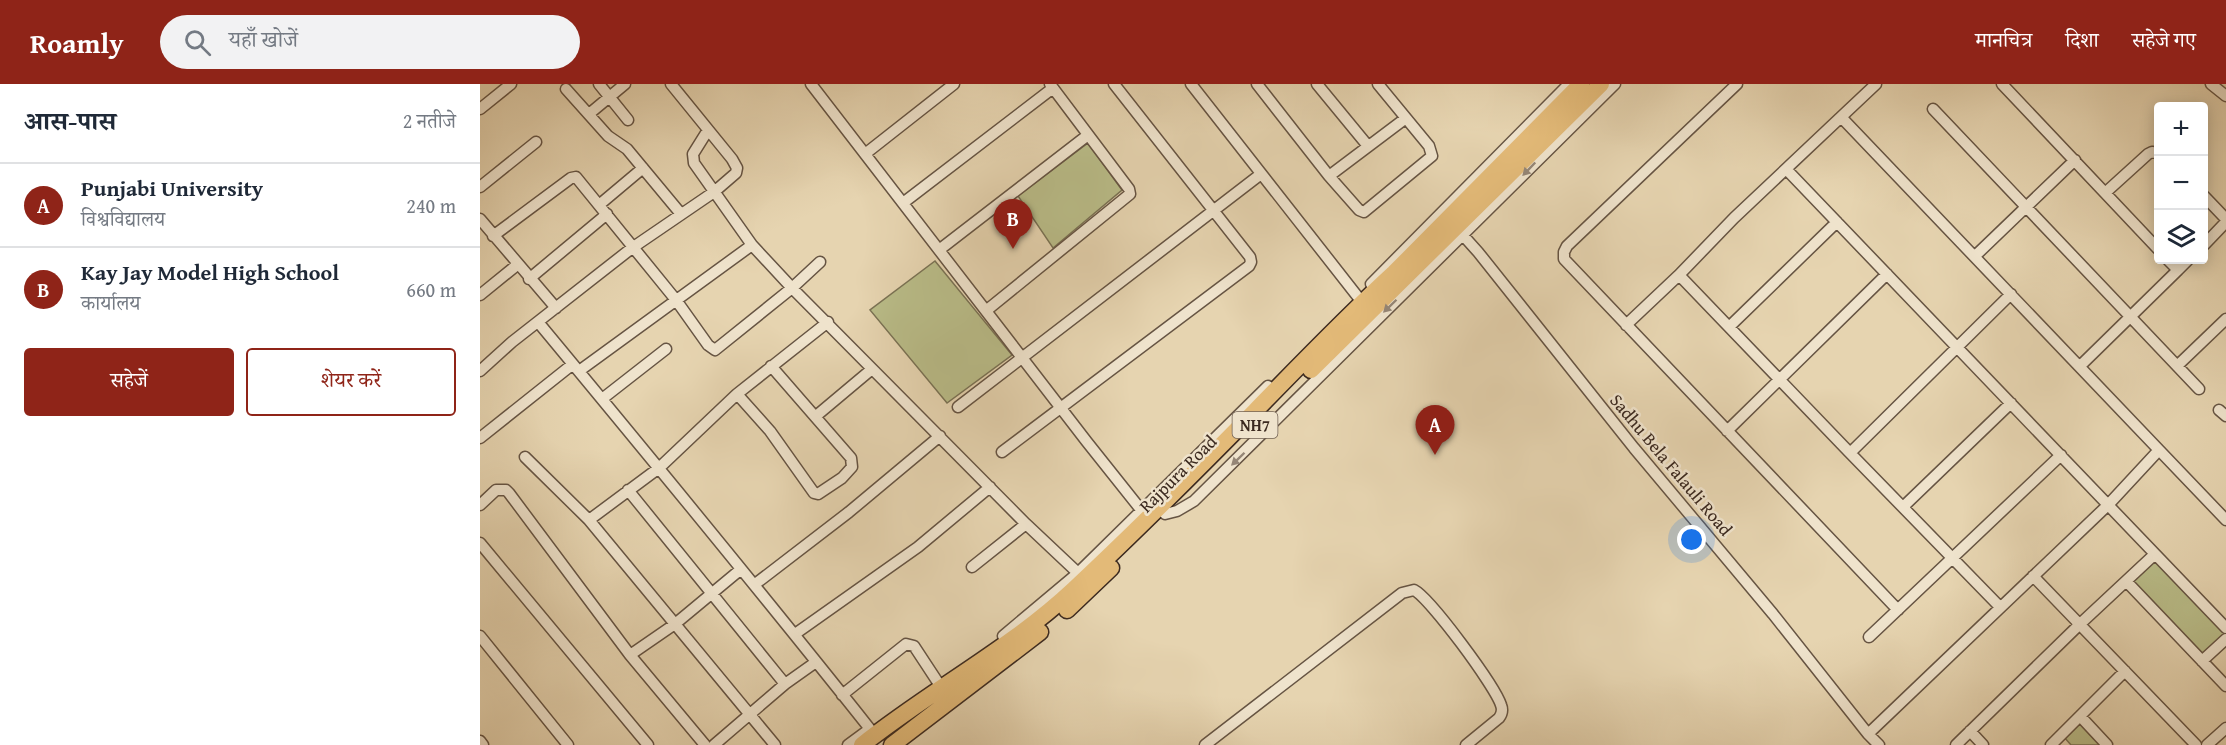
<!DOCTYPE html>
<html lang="hi">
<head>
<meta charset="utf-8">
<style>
  body { margin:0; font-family:"Gentium Book Plus","Noto Serif Devanagari",serif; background:#f2f2f3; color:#1f2937 }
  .controls { position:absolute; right:18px; top:18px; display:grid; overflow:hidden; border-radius:6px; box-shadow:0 3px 15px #0003 }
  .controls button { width:54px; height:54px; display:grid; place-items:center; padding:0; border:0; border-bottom:2px solid #e0e1e3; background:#fff; color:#1f2937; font:30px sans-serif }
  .you { position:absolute; left:1212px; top:456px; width:21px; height:21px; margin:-15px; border:4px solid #fff; border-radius:50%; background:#1a73e8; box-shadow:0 0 0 9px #1a73e833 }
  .badge { display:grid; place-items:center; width:39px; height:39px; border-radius:50%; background:#8f2418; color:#fff; font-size:20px; font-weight:700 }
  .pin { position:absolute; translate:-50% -50px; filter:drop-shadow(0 2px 3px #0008) }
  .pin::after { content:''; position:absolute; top:32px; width:21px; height:18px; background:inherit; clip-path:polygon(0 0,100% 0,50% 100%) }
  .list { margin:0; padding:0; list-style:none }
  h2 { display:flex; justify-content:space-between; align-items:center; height:78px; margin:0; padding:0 24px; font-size:26px }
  h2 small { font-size:20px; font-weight:400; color:#747a83 }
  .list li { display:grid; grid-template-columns:39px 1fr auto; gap:18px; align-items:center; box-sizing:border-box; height:84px; padding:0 24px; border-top:2px solid #e0e1e3 }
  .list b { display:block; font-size:22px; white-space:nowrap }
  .list p { margin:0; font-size:20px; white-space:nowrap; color:#747a83 }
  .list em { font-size:20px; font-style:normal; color:#747a83 }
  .actions { display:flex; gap:12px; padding:18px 24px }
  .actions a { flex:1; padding:14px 0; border:2px solid #8f2418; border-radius:6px; text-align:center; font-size:21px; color:#8f2418 }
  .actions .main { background:#8f2418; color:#fff }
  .icon { flex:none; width:33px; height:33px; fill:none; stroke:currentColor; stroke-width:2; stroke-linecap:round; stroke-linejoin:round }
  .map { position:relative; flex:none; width:1746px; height:661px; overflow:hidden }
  header { display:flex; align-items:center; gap:36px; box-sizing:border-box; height:84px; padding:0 30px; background:#8f2418; color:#fff }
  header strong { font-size:28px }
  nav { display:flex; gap:33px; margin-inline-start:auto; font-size:21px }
  .search { width:420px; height:54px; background:#f2f2f3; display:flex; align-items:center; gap:15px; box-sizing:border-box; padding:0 21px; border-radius:33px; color:#747a83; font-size:22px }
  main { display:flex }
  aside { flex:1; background:#fff }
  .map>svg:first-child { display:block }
  .green { fill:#b9bc88; stroke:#7a7254; stroke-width:1.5 }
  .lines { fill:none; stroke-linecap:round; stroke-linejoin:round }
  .minor-casing { stroke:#665443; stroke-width:13 }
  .highway-casing { stroke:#3b291f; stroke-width:19 }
  .minor { stroke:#efe3cc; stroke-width:10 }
  .highway { stroke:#e3ba78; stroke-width:16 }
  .oneway { fill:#958676 }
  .labels { text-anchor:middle; stroke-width:5; stroke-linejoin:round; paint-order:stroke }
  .shield { fill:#efe3cc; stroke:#716153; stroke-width:1.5 }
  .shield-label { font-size:16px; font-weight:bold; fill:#3b291f }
  .street-label { font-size:18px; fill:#3b291f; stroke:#efe3cc }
</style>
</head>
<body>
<header>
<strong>Roamly</strong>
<div class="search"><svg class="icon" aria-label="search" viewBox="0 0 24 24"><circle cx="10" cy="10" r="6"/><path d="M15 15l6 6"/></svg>यहाँ खोजें</div>
<nav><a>मानचित्र</a><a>दिशा</a><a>सहेजे गए</a></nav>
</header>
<main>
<aside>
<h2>आस-पास<small>2 नतीजे</small></h2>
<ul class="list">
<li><span class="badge">A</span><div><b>Punjabi University</b><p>विश्वविद्यालय</p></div><em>240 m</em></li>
<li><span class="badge">B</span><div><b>Kay Jay Model High School</b><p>कार्यालय</p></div><em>660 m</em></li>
</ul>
<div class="actions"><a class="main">सहेजें</a><a>शेयर करें</a></div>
</aside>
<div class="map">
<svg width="1746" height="661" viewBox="0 0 1746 661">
  <rect width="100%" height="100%" fill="#e6d4b0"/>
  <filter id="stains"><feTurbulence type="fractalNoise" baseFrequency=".00333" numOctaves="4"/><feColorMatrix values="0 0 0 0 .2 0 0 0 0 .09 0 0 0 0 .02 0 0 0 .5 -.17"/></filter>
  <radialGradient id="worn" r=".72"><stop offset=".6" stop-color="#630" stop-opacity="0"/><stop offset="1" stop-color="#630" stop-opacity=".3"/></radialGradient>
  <path class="green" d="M608 59 642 106 573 164 538 112Z
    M455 177 532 271 467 319 390 226Z
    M1675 475 1746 548V551L1722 573 1652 497Z
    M1598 638 1620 661H1591L1584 653Z"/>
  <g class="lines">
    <defs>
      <path id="minor" d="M119 0 148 36
        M331 0 607 358 662 427
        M711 0 885 222
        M777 0 849 92 879 126 884 128 952 72 949 62 898 0
        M837 0 888 62
        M1257 0 1087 162 1084 168V175L1418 526
        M1396 0 1361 33 1679 366
        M1522 0 1678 165
        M1731 0 1746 12
        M86 5 128 52 147 65 201 130
        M0 25 31 0
        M1453 25 1719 305
        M109 30 145 0
        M1361 33 1254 134 1199 191 1370 369
        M228 46 213 70 214 79 272 161 312 204 546 440 598 489
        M385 70 474 0
        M1306 85 1746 544
        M849 92 926 34
        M0 103 56 58
        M1625 109 1668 70 1672 68 1678 69
        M1724 112 1746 135
        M423 119 573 4
        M119 121 163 84
        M0 135 76 224
        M972 139 998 168 1154 364 1293 530 1388 650 1399 661
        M13 152 91 94 96 93 196 216 228 261 235 266 312 204 340 178
        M1724 161 1746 138
        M459 166 608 51
        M1495 172 1595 76
        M1698 186 1708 176
        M49 195 127 130
        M891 200 1089 0
        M0 211 37 181
        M507 226 650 110 649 105 570 0
        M58 238C170 373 281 508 390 645
        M1146 241 1199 191
        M1249 243 1357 138
        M1600 282 1698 186 1688 176
        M1697 282 1746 235
        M0 287 32 258 152 164 234 108 256 89 257 84 252 75 191 0
        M99 287 272 161
        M257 310 290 347 334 409 338 410 362 394 372 383 371 374 291 282
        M122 315 186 265
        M478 323 781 90
        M1739 326 1746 332
        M336 332 392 285
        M1247 347 1407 190
        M0 354 93 280
        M522 368 769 182 771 178 770 173 634 0
        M45 373 109 436 295 661
        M148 406 305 600
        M0 421 16 406H26L29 409 150 571 225 661
        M1424 422 1531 319
        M685 430 697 427 714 417 1135 0
        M109 436 179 384 257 310 348 238
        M0 459 168 661
        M492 483 546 440
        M1553 492 1716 661
        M1646 497 1746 602
        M274 501 369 428 460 352
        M1520 523 1370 369 1531 210
        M315 550 438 463 510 403
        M0 552 88 661
        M523 552 598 489 788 302
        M1389 553 1581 371
        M150 571 195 540 260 486
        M1722 577 1746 555
        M362 611 426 560 434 562 457 597
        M1600 632 1627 661
        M1490 647 1503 661
        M1388 650 1628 421 1679 366 1746 436
        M0 657 3 661
        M234 661 305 600 336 578
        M368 661 387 647
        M725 661 922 509 934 506C950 514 1015 602 1021 621 1023 626 1022 630 1019 634L986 661
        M1476 661 1600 540 1675 470
        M1571 661 1645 587
        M1727 661 1746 644"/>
      <path id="highway" d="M831 286 1121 0
        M587 526 631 484
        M382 661C451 606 530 565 594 505 656 447 716 387 775 327 821 280 866 233 914 189L1101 0
        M412 661 560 548"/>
    </defs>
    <use href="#minor" class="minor-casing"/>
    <use href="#highway" class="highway-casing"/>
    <use href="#minor" class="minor"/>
    <use href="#highway" class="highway"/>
  </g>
  <defs><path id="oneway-solid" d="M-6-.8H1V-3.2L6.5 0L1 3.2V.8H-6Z" transform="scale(1.5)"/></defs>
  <g class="oneway">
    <use href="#oneway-solid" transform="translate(1049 85) rotate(134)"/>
    <use href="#oneway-solid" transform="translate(910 222) rotate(136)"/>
    <use href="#oneway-solid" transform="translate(758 375) rotate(136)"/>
  </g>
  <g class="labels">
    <rect class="shield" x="752.5" y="328" width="45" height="26" rx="4.5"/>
    <g class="shield-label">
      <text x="775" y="347">NH7</text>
    </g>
    <g class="street-label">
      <text transform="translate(1191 381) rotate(50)" y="6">Sadhu Bela Falauli Road</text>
      <text transform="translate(698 390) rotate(-45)" y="6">Rajpura Road</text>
    </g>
  </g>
  <rect width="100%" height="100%" filter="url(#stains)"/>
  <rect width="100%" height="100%" fill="url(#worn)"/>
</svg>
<div class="controls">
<button>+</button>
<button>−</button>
<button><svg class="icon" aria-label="layers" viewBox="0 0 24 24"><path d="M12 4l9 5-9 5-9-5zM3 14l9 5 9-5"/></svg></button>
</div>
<div class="you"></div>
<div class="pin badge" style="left:955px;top:371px">A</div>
<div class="pin badge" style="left:533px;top:165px">B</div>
</div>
</main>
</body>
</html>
